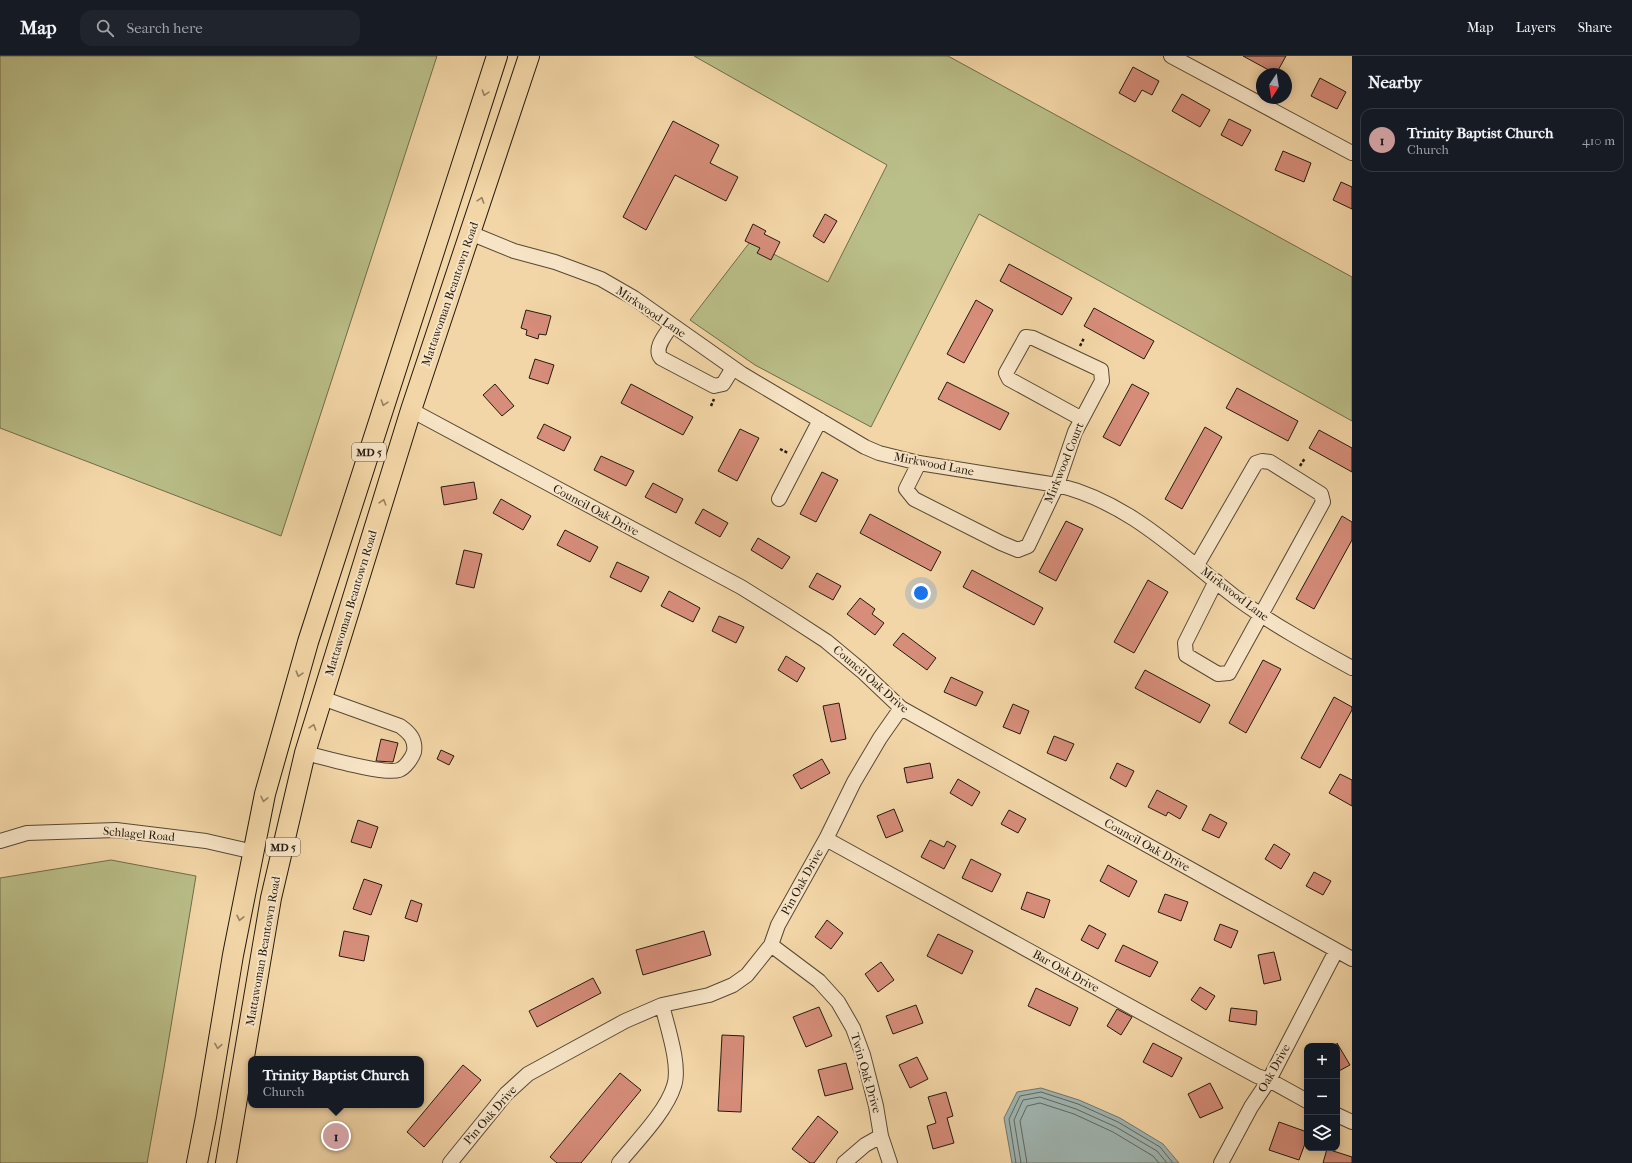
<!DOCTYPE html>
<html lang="en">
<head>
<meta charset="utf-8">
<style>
  body { margin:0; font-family:"IM FELL French Canon",serif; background:#20242c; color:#f1f3f6 }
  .controls { position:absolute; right:12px; bottom:12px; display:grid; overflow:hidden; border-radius:8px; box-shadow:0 2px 10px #0003 }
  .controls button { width:36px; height:36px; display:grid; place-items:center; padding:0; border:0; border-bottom:1px solid #363941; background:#171b24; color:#f1f3f6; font:20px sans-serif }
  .compass { position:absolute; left:1256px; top:12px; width:36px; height:36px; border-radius:50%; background:#171b24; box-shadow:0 2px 10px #0003; rotate:192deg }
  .you { position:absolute; left:921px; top:537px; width:14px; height:14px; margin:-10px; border:3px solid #fff; border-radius:50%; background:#1a73e8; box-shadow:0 0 0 6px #1a73e833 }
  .badge { display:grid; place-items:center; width:26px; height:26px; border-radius:50%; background:#c59692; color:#111; font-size:13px; font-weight:700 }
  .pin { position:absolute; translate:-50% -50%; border:2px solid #fff; box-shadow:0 1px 4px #0006 }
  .popup { position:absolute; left:248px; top:1000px; width:176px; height:52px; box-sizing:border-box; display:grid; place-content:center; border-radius:8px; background:#171b24; filter:drop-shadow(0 1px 3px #0005); font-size:13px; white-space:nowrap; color:#9ea1a6 }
  .popup b { font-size:15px; color:#f1f3f6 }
  .popup::after { content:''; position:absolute; left:50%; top:100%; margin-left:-8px; border:8px solid transparent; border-top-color:#171b24 }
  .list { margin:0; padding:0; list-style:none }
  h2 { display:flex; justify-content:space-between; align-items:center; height:52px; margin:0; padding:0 16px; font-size:17px }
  h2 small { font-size:13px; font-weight:400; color:#9ea1a6 }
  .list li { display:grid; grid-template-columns:26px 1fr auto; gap:12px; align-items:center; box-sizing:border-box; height:64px; margin:0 8px 8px; padding:0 8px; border:1px solid #363941; border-radius:12px }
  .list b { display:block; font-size:15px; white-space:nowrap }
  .list p { margin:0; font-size:13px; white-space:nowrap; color:#9ea1a6 }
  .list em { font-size:13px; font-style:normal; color:#9ea1a6 }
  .icon { flex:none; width:22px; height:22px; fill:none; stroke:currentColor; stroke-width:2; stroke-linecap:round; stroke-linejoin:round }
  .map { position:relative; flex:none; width:1352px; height:1107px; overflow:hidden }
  header { display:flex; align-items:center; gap:24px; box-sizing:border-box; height:56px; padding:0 20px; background:#171b24; border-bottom:1px solid #363941 }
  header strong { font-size:19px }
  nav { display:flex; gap:22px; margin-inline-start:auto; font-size:14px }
  .search { width:280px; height:36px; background:#20242c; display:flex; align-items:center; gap:10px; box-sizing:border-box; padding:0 14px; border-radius:12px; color:#9ea1a6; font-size:15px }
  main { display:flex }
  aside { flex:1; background:#171b24 }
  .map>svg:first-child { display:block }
  .green { fill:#babe88; stroke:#706c4a }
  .water { fill:#a0b6b2; stroke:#6f7870 }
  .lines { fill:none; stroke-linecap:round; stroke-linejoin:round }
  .shore { stroke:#626860; stroke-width:1 }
  .building { fill:#d68d7a; stroke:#251a0d }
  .minor-casing { stroke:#584934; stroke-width:16 }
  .highway-casing { stroke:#251a0d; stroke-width:22 }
  .path { stroke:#251a0d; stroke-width:2.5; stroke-dasharray:3 2; stroke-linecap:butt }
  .minor { stroke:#f7e4c6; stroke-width:14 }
  .highway { stroke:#f3d6a7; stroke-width:20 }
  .oneway { stroke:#968162 }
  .labels { text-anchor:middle; stroke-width:4; stroke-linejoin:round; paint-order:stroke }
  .shield { fill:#f7e4c6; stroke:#645744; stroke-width:1 }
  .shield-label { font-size:11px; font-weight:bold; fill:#251a0d }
  .street-label { font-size:12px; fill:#251a0d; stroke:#f7e4c6 }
</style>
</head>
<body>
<header>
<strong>Map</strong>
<div class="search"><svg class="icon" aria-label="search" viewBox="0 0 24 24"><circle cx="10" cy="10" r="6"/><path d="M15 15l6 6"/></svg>Search here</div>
<nav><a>Map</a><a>Layers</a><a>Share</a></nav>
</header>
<main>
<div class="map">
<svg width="1352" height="1107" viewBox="0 0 1352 1107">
  <rect width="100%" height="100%" fill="#f3d6a7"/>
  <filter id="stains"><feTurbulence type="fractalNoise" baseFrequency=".005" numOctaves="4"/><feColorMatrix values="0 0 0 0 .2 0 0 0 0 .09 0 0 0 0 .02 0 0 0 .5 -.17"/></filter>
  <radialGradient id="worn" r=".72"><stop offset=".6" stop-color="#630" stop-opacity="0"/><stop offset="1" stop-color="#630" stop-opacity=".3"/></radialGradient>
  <path class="green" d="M0 0H437L281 480 0 372Z
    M694 0H948L1352 221V365L979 158 871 371 755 309 690 264 750 186 828 226 887 109Z
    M111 804 196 820 164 1012 147 1107H0V822Z"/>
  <path class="water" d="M1041 1032 1079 1044 1120 1062 1163 1088 1179 1107H1012L1004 1062 1017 1036Z"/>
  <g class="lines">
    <path class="shore" d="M1016 1107 1009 1063 1020 1040 1041 1036 1078 1048 1118 1066 1160 1091 1173 1107
      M1021 1107 1014 1064 1023 1044 1040 1041 1076 1053 1116 1071 1157 1095 1167 1107
      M1027 1107 1020 1065 1027 1050 1040 1047 1074 1058 1113 1076 1153 1100 1159 1107"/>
  </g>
  <path class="building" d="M1243 0H1286L1276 18Z
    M1133 11 1159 25 1152 39 1142 34 1135 46 1119 37Z
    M1320 22 1346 36 1337 53 1311 40Z
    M1182 38 1210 54 1200 71 1172 55Z
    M1229 63 1251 74 1242 90 1221 79Z
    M673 65 719 89 710 107 738 121 726 145 675 119 646 174 623 161Z
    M1283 95 1311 107 1304 126 1275 114Z
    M1341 126 1352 131V153L1333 144Z
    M825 158 837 165 824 187 813 180Z
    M753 168 766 175 764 178 780 186 771 204 757 197 760 192 745 185Z
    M1009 208 1072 242 1062 259 1000 225Z
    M976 244 993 254 964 307 947 298Z
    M1094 252 1154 285 1144 303 1084 270Z
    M526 254 551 260 546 279 539 278 538 283 526 279 527 274 521 272Z
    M535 303 554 309 548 328 529 322Z
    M947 326 1009 357 1000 374 938 343Z
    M495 328 514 350 502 360 483 339Z
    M631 328 693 361 683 379 621 347Z
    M1132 328 1149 337 1120 390 1103 381Z
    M1237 332 1298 365 1288 385 1226 352Z
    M544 368 571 381 564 395 537 382Z
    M1205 371 1222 381 1182 453 1165 443Z
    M740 373 759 382 737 425 718 415Z
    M1319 374 1352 392V416L1309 392Z
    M601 400 634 415 626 430 594 414Z
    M822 416 838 424 816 466 800 458Z
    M474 426 477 443 444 449 441 431Z
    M653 427 683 443 676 457 645 441Z
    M501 443 531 460 523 474 493 457Z
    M703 453 728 467 720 481 695 467Z
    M870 458 941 496 931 515 860 477Z
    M1342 460 1352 466V484L1314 553 1296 543Z
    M1066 465 1083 473 1056 525 1039 516Z
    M565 474 598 491 590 506 557 489Z
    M758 482 790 501 782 513 751 494Z
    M464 494 482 498 474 532 456 528Z
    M617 506 649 521 641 536 610 521Z
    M972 514 1043 552 1034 569 963 531Z
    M817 517 841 530 833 544 809 531Z
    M1148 524 1168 536 1134 597 1114 586Z
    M669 535 700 552 693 566 661 550Z
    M860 542 875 553 872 558 884 567 875 579 847 558Z
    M719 560 744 571 736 587 712 575Z
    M903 577 936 602 927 614 893 589Z
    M786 600 805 612 797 626 778 614Z
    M1263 604 1281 613 1246 677 1229 667Z
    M1145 614 1210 649 1200 667 1135 632Z
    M951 621 983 636 976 650 944 636Z
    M1334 641 1352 651V654L1320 712 1301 702Z
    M839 647 846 683 831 686 823 650Z
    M1013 648 1029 655 1020 678 1003 671Z
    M1054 680 1074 688 1066 705 1047 697Z
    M381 683 398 687 393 706 376 705Z
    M441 694 454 700 449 709 437 703Z
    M822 703 830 717 801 733 793 719Z
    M930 707 933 722 907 727 904 712Z
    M1117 707 1134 715 1126 731 1110 722Z
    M1340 718 1352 724V750L1329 737Z
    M958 723 980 736 972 750 950 737Z
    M1157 734 1187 750 1180 763 1168 756 1166 760 1148 751Z
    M894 753 903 775 886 782 877 760Z
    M1009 754 1026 763 1018 777 1001 768Z
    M1210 758 1227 767 1219 782 1202 774Z
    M358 764 378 771 371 792 351 786Z
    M930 784 944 791 947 785 956 790 944 813 921 801Z
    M1274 788 1290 798 1281 813 1265 803Z
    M971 803 1001 818 992 836 962 822Z
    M1108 809 1137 825 1129 841 1100 825Z
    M1314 816 1331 825 1323 839 1306 830Z
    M364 823 382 829 371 859 353 853Z
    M1027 836 1050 844 1044 862 1021 853Z
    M1165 838 1188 846 1181 865 1158 856Z
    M411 844 422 848 417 866 405 862Z
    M827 864 843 877 831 893 815 881Z
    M1220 868 1238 875 1231 892 1214 884Z
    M1089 869 1106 878 1098 893 1081 884Z
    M344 875 369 880 364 905 339 900Z
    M704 875 711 899 643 919 636 894Z
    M938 878 973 895 962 918 927 900Z
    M1123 889 1158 906 1150 921 1115 905Z
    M1274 896 1281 924 1264 928 1258 899Z
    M881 906 894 924 878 936 865 918Z
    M593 922 601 937 537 971 529 955Z
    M1200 931 1215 940 1206 954 1191 944Z
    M1036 932 1078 952 1070 970 1028 950Z
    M916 949 923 967 893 978 886 960Z
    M819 951 832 980 806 991 793 961Z
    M1231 952 1257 955 1256 969 1229 965Z
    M1117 953 1132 961 1121 979 1107 970Z
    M722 979 744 980 741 1056 718 1055Z
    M1153 987 1182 1002 1172 1021 1143 1006Z
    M1337 987 1350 1009 1337 1016Z
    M917 1001 928 1023 910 1032 899 1009Z
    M846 1007 853 1033 825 1040 818 1014Z
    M463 1009 481 1024 424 1091 407 1076Z
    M620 1017 641 1034 581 1107H557L550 1101Z
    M1210 1027 1223 1052 1200 1062 1188 1038Z
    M946 1036 953 1060 947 1062 954 1087 933 1093 927 1070 936 1067 928 1041Z
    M818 1060 838 1076 814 1107H810L792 1093Z
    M1279 1066 1307 1076V1082L1299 1104 1269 1094Z
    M1327 1093 1352 1101V1107H1323Z"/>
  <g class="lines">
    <defs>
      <path id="minor" d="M1171 0 1352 97
        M470 177 514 195 555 206 601 223 634 242 742 318 865 391 879 397 919 407 1057 429C1129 446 1178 497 1235 541 1272 568 1312 590 1352 612
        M672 269C666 278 653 292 661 302L714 330 723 328 733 312
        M411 354 741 531 786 559 826 585 862 615 901 652 1352 903
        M919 407 906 433 914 443 1001 487 1018 494 1028 490 1057 429 1075 376 1102 325 1101 314 1033 282 1026 281 1006 317 1009 323 1082 363
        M779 443 820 364
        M1197 509 1256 407 1262 405 1270 406 1321 438 1323 446 1229 617 1218 618 1186 599 1185 587 1216 525
        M305 697C322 701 384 719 399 714 405 712 412 702 414 696 416 684 410 677 400 670L322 642
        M826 783 1235 1008 1257 1020 1269 1024 1307 1045
        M0 785 27 777 116 774 206 785 254 796
        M771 889 819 925 838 946 853 972 863 999 876 1050 881 1080 890 1107
        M662 949 709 939 733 929 747 919 771 889 778 869 826 783 854 726 880 682 901 652
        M1337 1059 1352 1066
        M450 1107 506 1038 528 1018 625 965 662 949C667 970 681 1010 674 1030 666 1056 636 1086 619 1107
        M844 1107 865 1089 881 1080
        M1221 1107 1251 1051 1269 1024 1336 895"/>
      <path id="highway" d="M197 1107 206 1061 233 899 265 738 308 586 497 0
        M226 1107 271 842 305 697 411 354 529 0"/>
    </defs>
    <use href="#minor" class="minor-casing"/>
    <use href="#highway" class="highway-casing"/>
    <path class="path" d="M1080 290 1084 282
      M711 350 714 343
      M780 393 788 397
      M1300 410 1305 402"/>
    <use href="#minor" class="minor"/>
    <use href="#highway" class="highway"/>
  </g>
  <defs><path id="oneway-chevron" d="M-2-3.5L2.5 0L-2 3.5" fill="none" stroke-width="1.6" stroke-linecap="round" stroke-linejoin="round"/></defs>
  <g class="oneway">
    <use href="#oneway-chevron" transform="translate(485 37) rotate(108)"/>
    <use href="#oneway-chevron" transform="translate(481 144) rotate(-72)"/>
    <use href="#oneway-chevron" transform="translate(384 347) rotate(108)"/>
    <use href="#oneway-chevron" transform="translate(383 446) rotate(-73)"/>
    <use href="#oneway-chevron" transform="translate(299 618) rotate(106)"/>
    <use href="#oneway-chevron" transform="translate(313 671) rotate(-73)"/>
    <use href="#oneway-chevron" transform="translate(264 743) rotate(102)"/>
    <use href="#oneway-chevron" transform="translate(240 862) rotate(102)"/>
    <use href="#oneway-chevron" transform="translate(218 990) rotate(99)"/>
  </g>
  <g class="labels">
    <g class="shield">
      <rect x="352" y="387" width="34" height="18" rx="3"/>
      <rect x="266" y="782" width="34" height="18" rx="3"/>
    </g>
    <g class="shield-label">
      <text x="369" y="400">MD 5</text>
      <text x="283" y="795">MD 5</text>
    </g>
    <g class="street-label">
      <text transform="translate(450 238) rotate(-71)" y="4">Mattawoman Beantown Road</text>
      <text transform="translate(651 256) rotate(34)" y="4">Mirkwood Lane</text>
      <text transform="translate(1064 407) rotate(-68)" y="4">Mirkwood Court</text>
      <text transform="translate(934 408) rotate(11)" y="4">Mirkwood Lane</text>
      <text transform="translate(596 454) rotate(28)" y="4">Council Oak Drive</text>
      <text transform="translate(1235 538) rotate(37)" y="4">Mirkwood Lane</text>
      <text transform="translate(351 547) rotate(-73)" y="4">Mattawoman Beantown Road</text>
      <text transform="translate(871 623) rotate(41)" y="4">Council Oak Drive</text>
      <text transform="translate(139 778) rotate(5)" y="4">Schlagel Road</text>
      <text transform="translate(1147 789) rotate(29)" y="4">Council Oak Drive</text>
      <text transform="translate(802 826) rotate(-61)" y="4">Pin Oak Drive</text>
      <text transform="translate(263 895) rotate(-80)" y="4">Mattawoman Beantown Road</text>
      <text transform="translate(1066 915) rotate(29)" y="4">Bar Oak Drive</text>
      <text transform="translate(1274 1012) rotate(-61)" y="4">Oak Drive</text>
      <text transform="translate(866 1017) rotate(74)" y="4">Twin Oak Drive</text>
      <text transform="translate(490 1059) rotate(-49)" y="4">Pin Oak Drive</text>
    </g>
  </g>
  <rect width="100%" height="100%" filter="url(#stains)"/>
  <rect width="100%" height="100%" fill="url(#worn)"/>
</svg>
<div class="controls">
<button>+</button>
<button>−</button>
<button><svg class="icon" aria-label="layers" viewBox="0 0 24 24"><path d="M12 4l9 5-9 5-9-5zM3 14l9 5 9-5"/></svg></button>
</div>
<svg class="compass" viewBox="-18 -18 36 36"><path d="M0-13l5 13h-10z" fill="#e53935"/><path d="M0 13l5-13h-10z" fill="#9ea1a6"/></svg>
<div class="you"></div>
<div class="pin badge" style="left:336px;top:1080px">1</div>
<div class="popup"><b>Trinity Baptist Church</b>Church</div>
</div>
<aside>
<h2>Nearby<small></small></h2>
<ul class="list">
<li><span class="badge">1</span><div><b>Trinity Baptist Church</b><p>Church</p></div><em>410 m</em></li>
</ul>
</aside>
</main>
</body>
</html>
